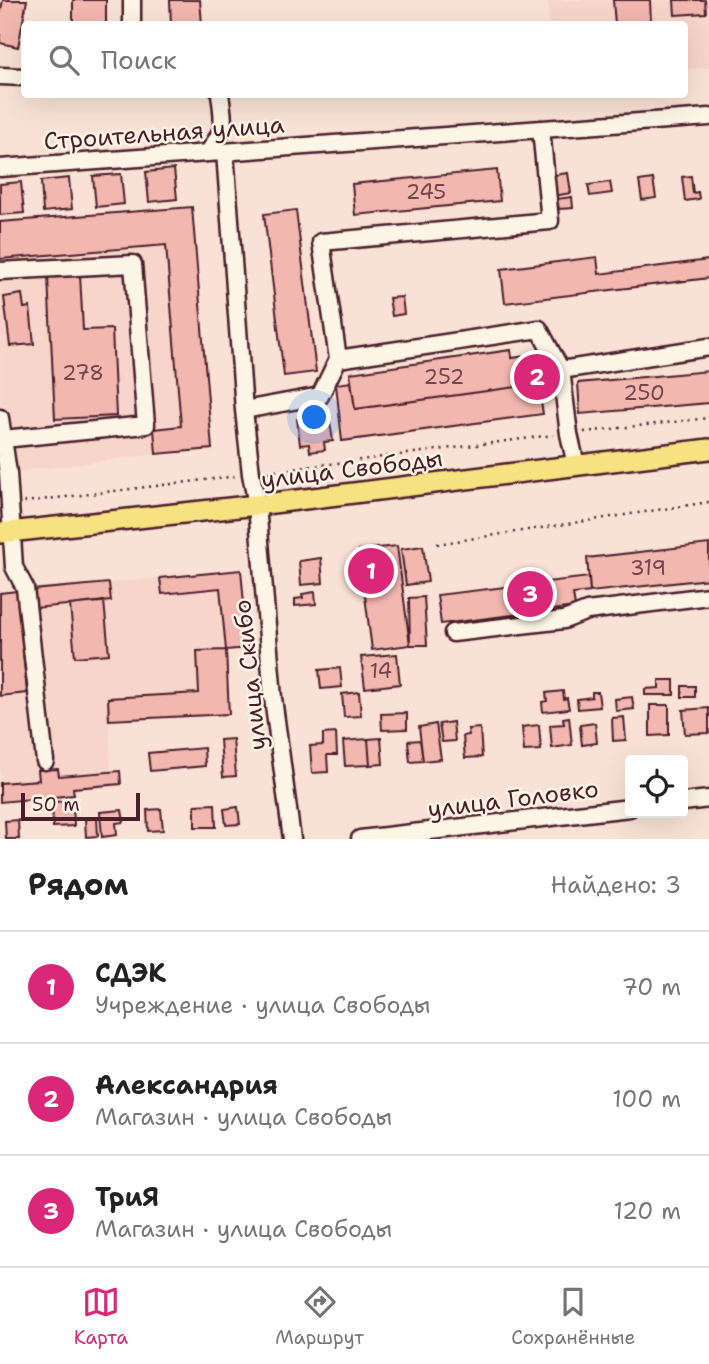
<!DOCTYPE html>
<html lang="ru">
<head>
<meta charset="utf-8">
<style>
  body { margin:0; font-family:"Shantell Sans",sans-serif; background:#f6f6f6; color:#222 }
  .controls { position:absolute; right:21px; bottom:21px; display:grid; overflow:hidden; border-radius:7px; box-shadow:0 7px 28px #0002 }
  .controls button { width:63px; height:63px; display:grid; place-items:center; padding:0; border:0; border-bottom:2px solid #e0e0e0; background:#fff; color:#222; font:35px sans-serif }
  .scale { position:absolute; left:21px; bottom:18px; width:119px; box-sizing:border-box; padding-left:7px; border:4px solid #4a1f2b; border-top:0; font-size:19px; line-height:24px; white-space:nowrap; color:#4a1f2b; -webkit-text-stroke:5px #fcf5e5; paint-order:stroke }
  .you { position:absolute; left:315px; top:418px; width:24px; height:24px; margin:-18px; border:5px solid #fff; border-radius:50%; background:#1a73e8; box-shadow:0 0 0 10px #1a73e833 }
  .badge { display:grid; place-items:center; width:46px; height:46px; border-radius:50%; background:#db2777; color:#fff; font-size:23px; font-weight:700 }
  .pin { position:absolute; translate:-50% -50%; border:4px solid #fff; box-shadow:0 2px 7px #0006 }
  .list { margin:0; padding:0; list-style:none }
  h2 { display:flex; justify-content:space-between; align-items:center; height:91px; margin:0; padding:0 28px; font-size:30px }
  h2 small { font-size:23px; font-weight:400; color:#767676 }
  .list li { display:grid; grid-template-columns:46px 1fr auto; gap:21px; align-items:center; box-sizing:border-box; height:112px; padding:0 28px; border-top:2px solid #e0e0e0 }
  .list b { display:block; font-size:26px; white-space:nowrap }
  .list p { margin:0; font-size:23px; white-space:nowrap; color:#767676 }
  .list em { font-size:23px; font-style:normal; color:#767676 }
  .icon { flex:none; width:38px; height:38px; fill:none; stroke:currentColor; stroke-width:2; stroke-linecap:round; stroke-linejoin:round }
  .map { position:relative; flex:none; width:709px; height:839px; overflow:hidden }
  .search { position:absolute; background:#fff; box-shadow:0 7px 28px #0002; left:21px; right:21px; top:21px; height:77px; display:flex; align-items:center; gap:18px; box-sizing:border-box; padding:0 24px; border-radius:7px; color:#767676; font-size:26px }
  .sheet { height:427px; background:#fff }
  nav { display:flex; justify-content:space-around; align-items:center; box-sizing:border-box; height:98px; border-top:2px solid #e0e0e0; background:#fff; font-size:19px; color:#767676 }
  nav a { display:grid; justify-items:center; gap:4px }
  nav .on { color:#db2777 }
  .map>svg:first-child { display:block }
  .built { fill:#f7d5ca }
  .building { fill:#f2b7af; stroke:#4a1f2b; stroke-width:2 }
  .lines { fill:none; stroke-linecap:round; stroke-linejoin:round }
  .minor-casing { stroke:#4a1f2b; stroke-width:21 }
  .major-casing { stroke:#4a1f2b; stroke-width:24 }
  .path { stroke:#4a1f2b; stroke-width:2.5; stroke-dasharray:2 5; stroke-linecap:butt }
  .minor { stroke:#fcf5e5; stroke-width:16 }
  .major { stroke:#f7e281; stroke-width:19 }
  .labels { text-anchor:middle; stroke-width:5; stroke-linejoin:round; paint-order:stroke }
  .number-label { font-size:21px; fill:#74454c }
  .street-label { font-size:24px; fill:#4a1f2b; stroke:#fcf5e5 }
</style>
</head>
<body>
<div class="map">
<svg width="709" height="839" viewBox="0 0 709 839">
  <rect width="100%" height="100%" fill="#f9e2d5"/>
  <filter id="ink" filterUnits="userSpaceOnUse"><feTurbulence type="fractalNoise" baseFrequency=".0143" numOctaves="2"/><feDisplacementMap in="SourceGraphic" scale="14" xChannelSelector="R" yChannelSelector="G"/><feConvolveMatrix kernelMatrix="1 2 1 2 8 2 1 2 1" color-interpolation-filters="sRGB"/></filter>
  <g filter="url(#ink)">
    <path class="built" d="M548 0H709V68L685 69 684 24H549Z
      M192 207 212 449 156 454 0 474V222Z
      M241 570 248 648 197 651 199 693 108 698 112 787 0 796V696L27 692 17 591 32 590 70 605 75 657 109 654 104 601 111 600 109 583Z"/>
    <path class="building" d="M3 0H27L18 47 0 43V14Z
      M73 0H106V24H73Z
      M170 0H200L202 24H171Z
      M613 0H650L651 24H615Z
      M674 0H705L706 13 675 15Z
      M174 169 177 199 149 202 146 172Z
      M497 170 500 201 355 215 352 184Z
      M568 173 571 193 553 196 552 188 556 187 554 175Z
      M121 174 124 204 96 207 93 176Z
      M691 176 693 193 698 192 699 199 685 201 682 177Z
      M69 178 72 209 43 212 41 181Z
      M653 179 656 198 642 200 639 181Z
      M21 182 24 213 0 215V184Z
      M610 182 612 193 590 196 588 185Z
      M572 197 573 208 559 209 557 199Z
      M192 207 212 449 156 454 154 429 181 426 166 245 0 259V222Z
      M296 210 316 372 284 376 264 214Z
      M597 257 599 274 709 260V278L505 303 501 269Z
      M80 275 83 330 112 329 116 416 55 419 48 277Z
      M22 294 24 308 30 307 34 344 10 346 4 297Z
      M402 297 404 314 392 316 389 298Z
      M511 350 512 358 534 355 538 384 355 409 350 373Z
      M709 371V403L580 414 578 383Z
      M351 382 355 409 538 384 543 414 342 441 336 384Z
      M329 415 333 441 324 442 325 450 310 452 309 444 300 445 297 419Z
      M709 544V579L590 592 587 558Z
      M397 546 410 645 372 650 359 550Z
      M423 546 428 582 406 585 401 549Z
      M321 558 323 583 301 585 299 561Z
      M241 570 248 648 226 650 220 588 162 594 160 578Z
      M589 577 590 592 573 594 575 607 441 624 437 595Z
      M109 583 111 601 34 608 32 590Z
      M17 591 27 693 0 696V593Z
      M315 592 316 604 295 606V599L303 598 302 594Z
      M424 597 427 645H410L409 598Z
      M104 601 109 654 75 657 70 605Z
      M226 650 229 714 109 720 108 698 199 693 197 651Z
      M397 654 400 684 365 688 361 657Z
      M340 668 342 687 321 689 319 670Z
      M659 680H674V695H645V689L659 688Z
      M682 686H695V697H682Z
      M563 691 564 699 567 698 569 709 543 712 542 702 547 701 546 693Z
      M359 692 361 716 344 717 342 694Z
      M592 692H598L600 707 578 709 577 699 592 697Z
      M632 697 634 709 616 711 615 699Z
      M650 705H669V735L650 736Z
      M709 708V733L685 734 683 710Z
      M407 713V729L382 730 381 714Z
      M569 717 572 745 552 748 550 725 564 724 563 718Z
      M624 717 626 740 613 741 612 718Z
      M453 722 455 741 442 742 439 724Z
      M595 723 597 743 582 745 580 725Z
      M436 724 441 759 423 761 419 727Z
      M539 725 541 750 524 751 522 727Z
      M480 728 482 757 465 758 463 736 469 735 468 729Z
      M336 733 337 755H327L328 772 312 773 310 746 323 745V734Z
      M381 738 383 764 370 765 368 739Z
      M233 739 236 776 223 777 220 740Z
      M368 739 370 765 345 766 343 741Z
      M420 740 423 761 410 762 408 741Z
      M204 748 205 766 150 771 148 753Z
      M58 769 59 776 120 771 121 784 73 788 74 795 0 802V783L39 780 38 770Z
      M73 801 74 826 53 827 52 802Z
      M215 804 216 827H195V805Z
      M238 807 240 824 226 825 224 809Z
      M161 809 163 830 148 831 147 810Z
      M122 810 124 822 116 823 117 835 102 837 100 812Z
      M97 818 98 836 86 837 85 819Z
      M18 820 19 839H6L5 821Z"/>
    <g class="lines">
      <defs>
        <path id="minor" d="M132 0V24
          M0 76 24 77
          M541 129 550 221 321 242 338 359 539 329 561 370 709 347
          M225 152 244 410 320 396 338 359
          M208 153C226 128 224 124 220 94
          M0 168 709 117
          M0 271 133 264 146 425 3 439
          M561 370 569 434 576 465
          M244 410 251 474 257 505 273 698 292 839
          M0 418 8 473 14 567 25 588 45 761
          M453 633 564 620 587 611 709 596
          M683 802 709 799
          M360 839 630 808"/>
        <path id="major" d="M0 533 257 505 709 449"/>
      </defs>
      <use href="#minor" class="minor-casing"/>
      <use href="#major" class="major-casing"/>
      <path class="path" d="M584 432 709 418
        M268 472 553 435
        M24 502 237 476
        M437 544 709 502"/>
      <use href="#minor" class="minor"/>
      <use href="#major" class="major"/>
    </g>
  </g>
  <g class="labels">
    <g class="number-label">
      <text x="426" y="199">245</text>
      <text x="83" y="380">278</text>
      <text x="444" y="384">252</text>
      <text x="644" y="400">250</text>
      <text x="648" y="575">319</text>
      <text x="381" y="678">14</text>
    </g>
    <g class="street-label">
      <text transform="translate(164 133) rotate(-4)" y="8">Строительная улица</text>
      <text transform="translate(352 469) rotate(-7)" y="8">улица Свободы</text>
      <text transform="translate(250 675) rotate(-96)" y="8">улица Скибо</text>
      <text transform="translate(513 799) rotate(-7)" y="8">улица Головко</text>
    </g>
  </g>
</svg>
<div class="controls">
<button><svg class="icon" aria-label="locate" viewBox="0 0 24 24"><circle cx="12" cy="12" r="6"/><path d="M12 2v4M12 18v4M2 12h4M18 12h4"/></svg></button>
</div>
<div class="scale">50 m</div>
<div class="you"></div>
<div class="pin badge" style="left:371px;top:571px">1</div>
<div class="pin badge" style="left:537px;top:377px">2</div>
<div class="pin badge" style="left:530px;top:594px">3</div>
<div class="search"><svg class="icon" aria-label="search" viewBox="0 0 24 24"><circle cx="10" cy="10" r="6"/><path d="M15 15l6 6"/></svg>Поиск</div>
</div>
<section class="sheet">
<h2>Рядом<small>Найдено: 3</small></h2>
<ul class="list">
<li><span class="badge">1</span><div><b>СДЭК</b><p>Учреждение · улица Свободы</p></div><em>70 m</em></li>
<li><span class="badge">2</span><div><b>Александрия</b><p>Магазин · улица Свободы</p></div><em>100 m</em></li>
<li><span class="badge">3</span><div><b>ТриЯ</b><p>Магазин · улица Свободы</p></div><em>120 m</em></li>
</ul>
</section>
<nav>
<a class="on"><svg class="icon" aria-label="map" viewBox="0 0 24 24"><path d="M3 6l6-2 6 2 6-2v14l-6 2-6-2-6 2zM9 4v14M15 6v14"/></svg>Карта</a>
<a><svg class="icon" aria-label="directions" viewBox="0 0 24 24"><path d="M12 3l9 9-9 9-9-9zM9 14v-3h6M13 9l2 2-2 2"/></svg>Маршрут</a>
<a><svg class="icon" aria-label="saved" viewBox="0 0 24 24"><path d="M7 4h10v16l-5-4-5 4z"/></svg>Сохранённые</a>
</nav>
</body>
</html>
